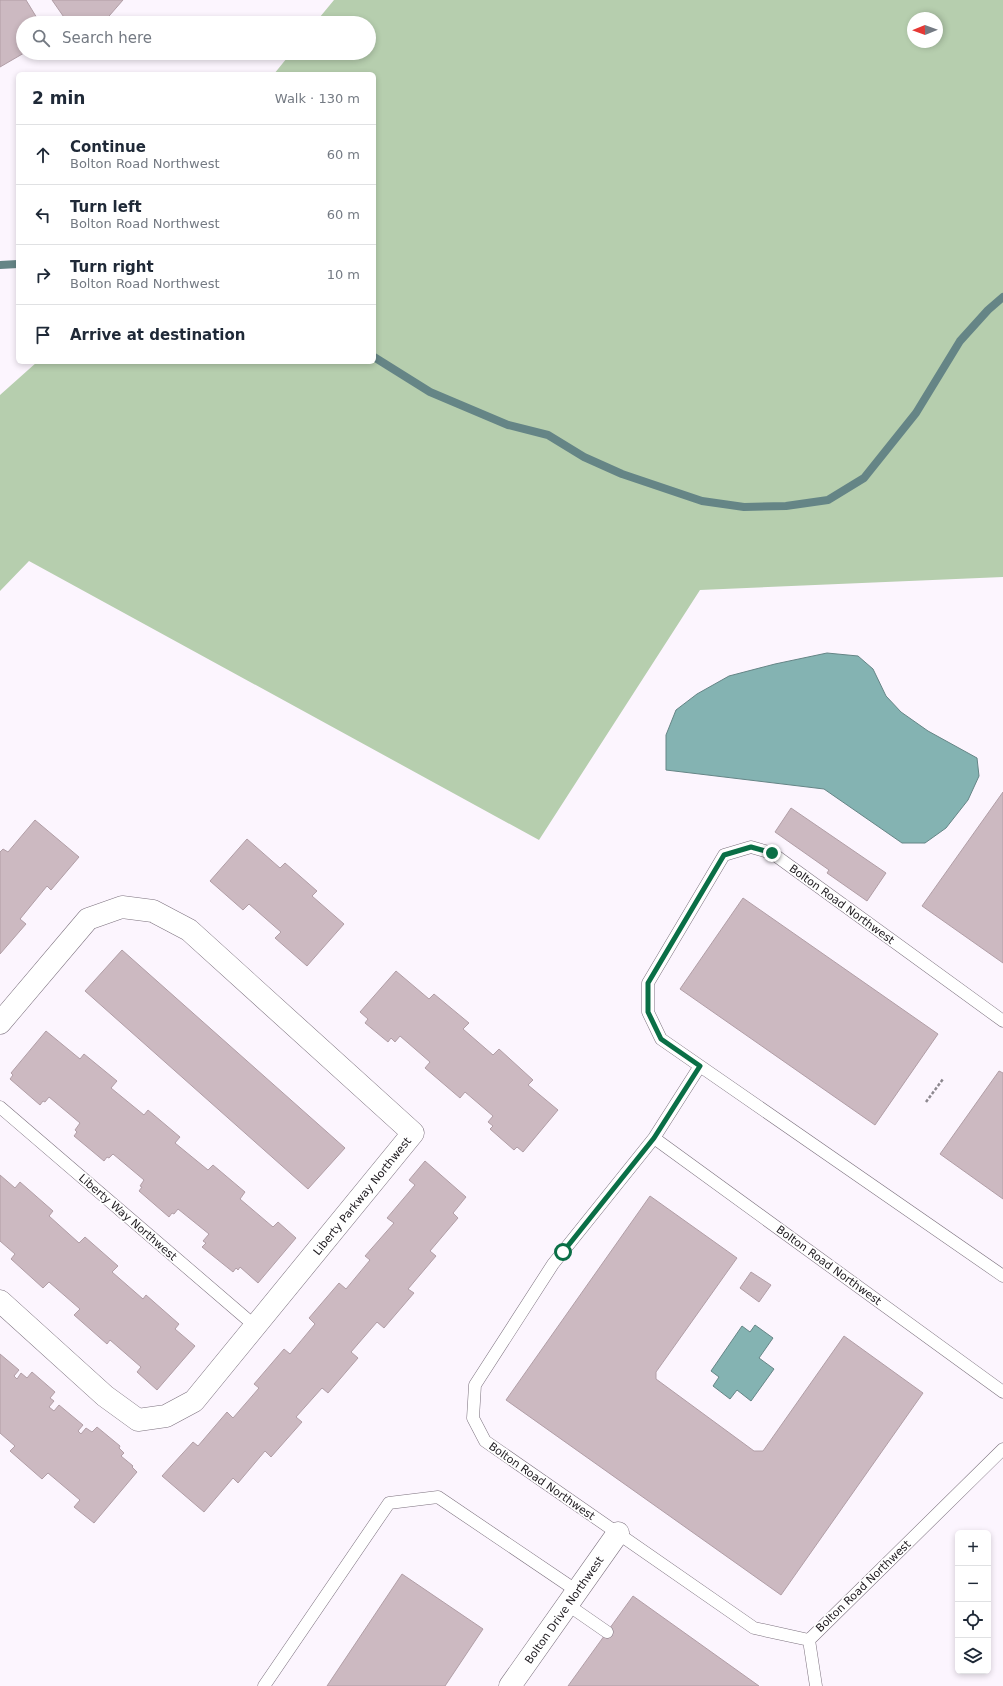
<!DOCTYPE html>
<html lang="en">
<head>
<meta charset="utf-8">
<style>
  body { margin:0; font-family:"DejaVu Sans",sans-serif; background:#f2f2f3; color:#1f2937 }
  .controls { position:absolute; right:12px; bottom:12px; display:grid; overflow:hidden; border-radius:6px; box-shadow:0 2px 6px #0003 }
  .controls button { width:36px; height:36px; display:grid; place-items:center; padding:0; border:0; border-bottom:1px solid #e0e1e3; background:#fff; color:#1f2937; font:20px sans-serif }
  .compass { position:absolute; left:907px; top:12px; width:36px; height:36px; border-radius:50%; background:#fff; box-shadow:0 2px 6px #0003; rotate:269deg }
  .stop { position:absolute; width:12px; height:12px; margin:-9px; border:3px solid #0a6f46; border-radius:50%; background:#fff }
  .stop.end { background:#0a6f46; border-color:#fff; box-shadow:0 1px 4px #0008 }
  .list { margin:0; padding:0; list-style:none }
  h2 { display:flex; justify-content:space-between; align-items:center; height:52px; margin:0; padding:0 16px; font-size:17px }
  h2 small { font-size:13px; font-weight:400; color:#747a83 }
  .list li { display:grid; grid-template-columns:26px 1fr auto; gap:12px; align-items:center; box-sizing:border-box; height:60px; padding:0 16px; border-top:1px solid #e0e1e3 }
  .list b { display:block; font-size:15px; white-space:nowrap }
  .list p { margin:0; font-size:13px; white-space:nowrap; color:#747a83 }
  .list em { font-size:13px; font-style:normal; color:#747a83 }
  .icon { flex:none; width:22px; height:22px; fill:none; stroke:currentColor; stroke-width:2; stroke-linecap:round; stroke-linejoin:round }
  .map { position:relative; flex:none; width:1003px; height:1686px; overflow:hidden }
  .search { position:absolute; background:#fff; box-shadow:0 2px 6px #0003; left:16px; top:16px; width:360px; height:44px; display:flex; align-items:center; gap:10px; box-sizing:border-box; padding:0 14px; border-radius:22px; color:#747a83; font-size:15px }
  .panel { position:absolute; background:#fff; box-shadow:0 2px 6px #0003; left:16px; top:72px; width:360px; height:292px; border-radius:6px }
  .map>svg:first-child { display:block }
  .forest { fill:#b6ceae; fill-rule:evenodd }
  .water { fill:#84b3b2; stroke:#658586 }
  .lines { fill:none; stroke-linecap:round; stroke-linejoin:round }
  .stream { stroke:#658586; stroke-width:8 }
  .building { fill:#ccb9c1; stroke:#b19ea6 }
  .service-casing { stroke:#7c717e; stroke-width:13 }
  .minor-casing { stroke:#7c717e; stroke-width:23 }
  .path { stroke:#8c878e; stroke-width:2.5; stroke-dasharray:3 2; stroke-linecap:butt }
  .service { stroke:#fff; stroke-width:12 }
  .minor { stroke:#fff; stroke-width:22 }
  .route { stroke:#0a6f46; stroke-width:5 }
  .labels { text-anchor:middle; stroke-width:3.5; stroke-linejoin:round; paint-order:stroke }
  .street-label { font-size:11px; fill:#1d191e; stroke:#fff }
</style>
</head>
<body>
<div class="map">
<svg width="1003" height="1686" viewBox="0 0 1003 1686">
  <rect width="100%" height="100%" fill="#fcf5fe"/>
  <path class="forest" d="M334 0H1003V577L700 590 539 840 29 561 0 591V395L37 362H374V74H274L291 53H369V23H315ZM913 18H937V42H913Z"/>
  <path class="water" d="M827 653 858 656 873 669 886 696 901 712 928 731 977 758 979 776 968 800 946 828 925 843H902L824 789 666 770V735L676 710 697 694 729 676 775 664Z
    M755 1325 773 1338 759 1358 774 1369 751 1401 737 1390 730 1399 713 1386 719 1377 711 1371 742 1326 750 1332Z"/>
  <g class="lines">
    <path class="stream" d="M0 265 18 264
      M374 357 430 392 508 425 548 435 584 457 622 474 702 501 744 507 786 506 828 500 864 478 916 413 960 341 988 310 1003 297"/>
  </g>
  <path class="building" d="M0 0H26L40 23H23V53H24L0 67Z
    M52 0H123L103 23H68Z
    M1003 792V963L922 906Z
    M791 808 886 873 867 901 827 873 829 870 775 832Z
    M35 820 79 857 51 890 47 886 20 919 26 924 0 954V852L3 849 8 852Z
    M247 839 280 868 285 863 317 891 312 896 344 924 307 966 275 938 281 932 249 904 243 910 210 881Z
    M743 898 938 1034 875 1125 680 989Z
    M122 950 345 1148 308 1189 85 991Z
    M396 971 429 999 434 994 469 1023 463 1029 493 1055 499 1049 533 1080 528 1085 558 1110 523 1152 517 1147 514 1150 490 1129 493 1126 488 1122 493 1116 465 1092 460 1098 425 1068 430 1062 400 1036 395 1042 391 1038 388 1042 365 1023 368 1019 360 1012Z
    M46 1031 80 1059 84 1054 117 1081 111 1088 144 1115 148 1110 180 1137 175 1143 208 1170 213 1165 245 1192 240 1199 273 1227 278 1222 296 1238 258 1283 240 1267 238 1270 236 1268 233 1272 202 1247 206 1243 203 1241 209 1234 178 1209 174 1214 172 1213 169 1217 139 1191 142 1187 140 1186 144 1180 113 1154 109 1158 107 1157 104 1161 74 1136 77 1132 75 1130 80 1123 49 1097 45 1102 43 1101 40 1105 10 1079 13 1075 11 1073Z
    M999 1071 1003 1073V1199L940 1154Z
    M425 1161 466 1197 453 1213 458 1218 430 1251 436 1256 408 1289 414 1293 384 1328 377 1322 351 1352 358 1358 328 1393 322 1388 296 1417 302 1422 271 1457 265 1451 238 1483 233 1478 204 1512 162 1476 193 1442 198 1446 227 1412 233 1418 259 1388 254 1384 284 1349 290 1354 315 1324 309 1318 339 1283 346 1289 370 1260 365 1256 394 1223 387 1218 415 1185 409 1180Z
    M0 1175 15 1188 20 1182 53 1211 49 1216 79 1243 85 1237 118 1266 112 1272 143 1299 146 1295 179 1324 175 1329 195 1346 157 1390 137 1372 141 1367 110 1340 107 1344 74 1315 80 1309 49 1282 43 1288 11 1259 15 1254 0 1241Z
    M650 1196 737 1258 656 1372V1379L754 1451H763L844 1336 923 1393 781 1595 506 1400Z
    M751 1272 771 1285 759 1302 740 1288Z
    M0 1354 19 1370 14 1376 17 1379 21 1373 27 1378 32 1372 55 1392 50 1398 54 1401 49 1407 54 1411 59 1405 83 1425 78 1431 81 1434 86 1428 92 1432 97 1427 120 1446 119 1448 124 1453 121 1456 133 1466 132 1467 137 1472 94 1523 74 1507 80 1500 48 1473 42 1479 10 1451 15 1446 0 1433Z
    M402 1574 483 1629 445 1686H327Z
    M633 1596 759 1686H568Z"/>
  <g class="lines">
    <defs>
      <path id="service" d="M1003 1021 772 853 751 847 724 855 648 983V1012L661 1039 1003 1276
        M700 1066 654 1138 1003 1392
        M0 1107 255 1326
        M654 1138 553 1264 475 1385 473 1418 485 1441 754 1628 809 1640
        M568 1605 607 1632
        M264 1686 389 1503 438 1497 577 1591
        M816 1686 809 1640 1003 1449"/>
      <path id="minor" d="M0 1023 88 919 122 907 153 911 189 930 413 1133 194 1401 166 1416 138 1420 105 1396 0 1301
        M510 1686 618 1533"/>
    </defs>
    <use href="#service" class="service-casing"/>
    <use href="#minor" class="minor-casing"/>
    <path class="path" d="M926 1102 943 1079"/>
    <use href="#service" class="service"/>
    <use href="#minor" class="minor"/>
  </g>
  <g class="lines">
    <path class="route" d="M563 1252 654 1138 700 1066 661 1039 648 1012V983L724 855 751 847 772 853"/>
  </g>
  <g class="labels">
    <g class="street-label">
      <text transform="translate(842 904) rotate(36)" y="4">Bolton Road Northwest</text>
      <text transform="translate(362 1196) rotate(-51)" y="4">Liberty Parkway Northwest</text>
      <text transform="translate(128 1217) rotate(41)" y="4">Liberty Way Northwest</text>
      <text transform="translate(829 1265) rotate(36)" y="4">Bolton Road Northwest</text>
      <text transform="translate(542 1481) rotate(35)" y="4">Bolton Road Northwest</text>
      <text transform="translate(863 1586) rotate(-44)" y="4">Bolton Road Northwest</text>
      <text transform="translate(564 1610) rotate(-55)" y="4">Bolton Drive Northwest</text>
    </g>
  </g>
</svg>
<div class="controls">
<button>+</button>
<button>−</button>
<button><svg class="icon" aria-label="locate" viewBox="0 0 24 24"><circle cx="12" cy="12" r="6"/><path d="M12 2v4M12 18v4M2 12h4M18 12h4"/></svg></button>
<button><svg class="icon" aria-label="layers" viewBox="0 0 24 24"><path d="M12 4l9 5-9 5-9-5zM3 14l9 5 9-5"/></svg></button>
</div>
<svg class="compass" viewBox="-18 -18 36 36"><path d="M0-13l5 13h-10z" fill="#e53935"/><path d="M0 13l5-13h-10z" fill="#747a83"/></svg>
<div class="stop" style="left:563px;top:1252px"></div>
<div class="stop end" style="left:772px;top:853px"></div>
<div class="search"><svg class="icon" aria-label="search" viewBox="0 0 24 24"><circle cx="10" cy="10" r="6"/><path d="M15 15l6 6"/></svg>Search here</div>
<section class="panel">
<h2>2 min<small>Walk · 130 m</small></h2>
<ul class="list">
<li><svg class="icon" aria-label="ahead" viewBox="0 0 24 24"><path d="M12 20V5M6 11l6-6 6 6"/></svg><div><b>Continue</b><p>Bolton Road Northwest</p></div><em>60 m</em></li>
<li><svg class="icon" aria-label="left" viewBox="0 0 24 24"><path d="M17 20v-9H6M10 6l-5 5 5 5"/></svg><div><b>Turn left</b><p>Bolton Road Northwest</p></div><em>60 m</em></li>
<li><svg class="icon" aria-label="right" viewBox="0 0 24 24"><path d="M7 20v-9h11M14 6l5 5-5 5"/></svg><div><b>Turn right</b><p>Bolton Road Northwest</p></div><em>10 m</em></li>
<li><svg class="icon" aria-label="arrive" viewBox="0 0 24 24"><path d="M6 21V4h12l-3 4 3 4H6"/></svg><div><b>Arrive at destination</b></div></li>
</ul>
</section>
</div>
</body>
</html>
